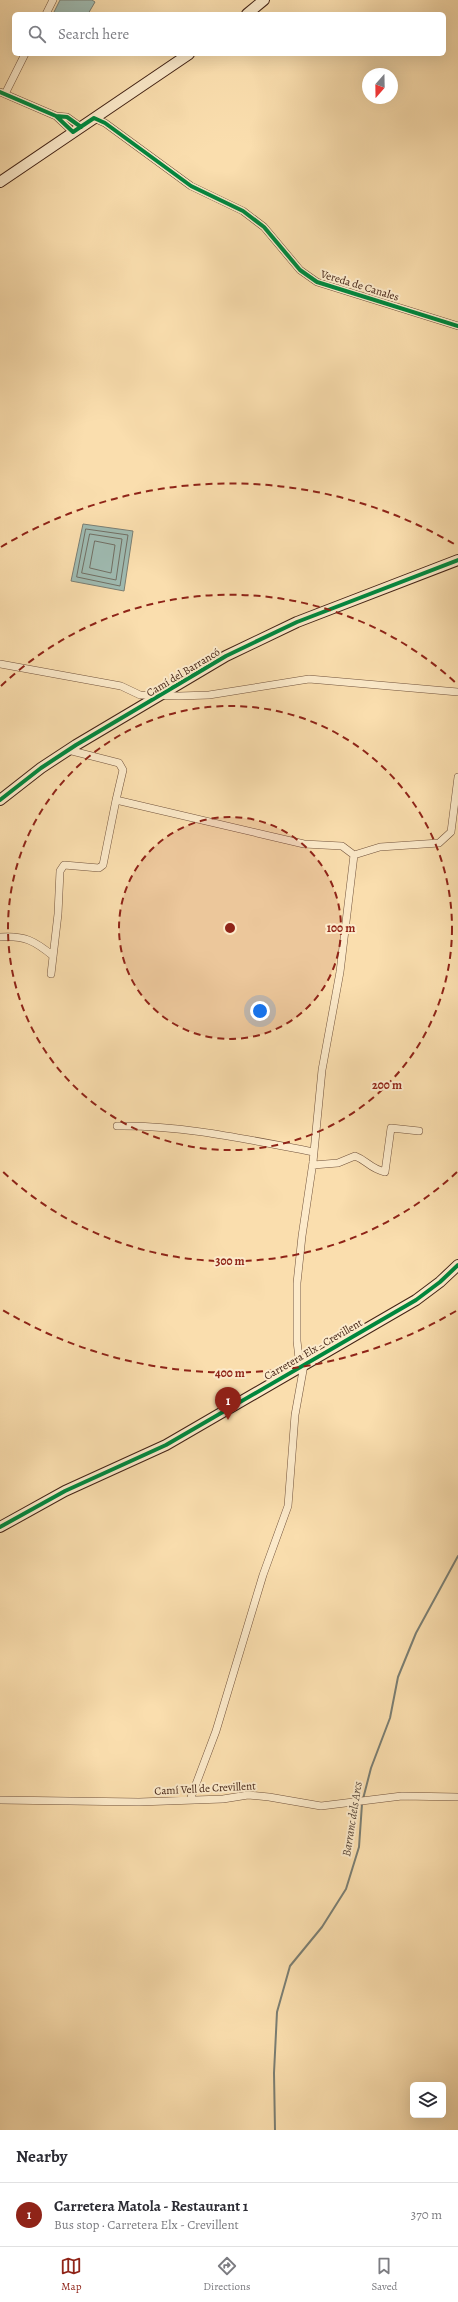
<!DOCTYPE html>
<html lang="en">
<head>
<meta charset="utf-8">
<style>
  body { margin:0; font-family:Alegreya,serif; background:#f7f7f7; color:#2b2b33 }
  .controls { position:absolute; right:12px; bottom:12px; display:grid; overflow:hidden; border-radius:6px; box-shadow:0 4px 16px #0002 }
  .controls button { width:36px; height:36px; display:grid; place-items:center; padding:0; border:0; border-bottom:1px solid #e1e1e2; background:#fff; color:#2b2b33; font:20px sans-serif }
  .compass { position:absolute; left:362px; top:68px; width:36px; height:36px; border-radius:50%; background:#fff; box-shadow:0 4px 16px #0002; rotate:200deg }
  .you { position:absolute; left:260px; top:1011px; width:14px; height:14px; margin:-10px; border:3px solid #fff; border-radius:50%; background:#1a73e8; box-shadow:0 0 0 6px #1a73e833 }
  .badge { display:grid; place-items:center; width:26px; height:26px; border-radius:50%; background:#8f2418; color:#fff; font-size:13px; font-weight:700 }
  .pin { position:absolute; translate:-50% -33px; filter:drop-shadow(0 1px 2px #0008) }
  .pin::after { content:''; position:absolute; top:21px; width:14px; height:12px; background:inherit; clip-path:polygon(0 0,100% 0,50% 100%) }
  .list { margin:0; padding:0; list-style:none }
  h2 { display:flex; justify-content:space-between; align-items:center; height:52px; margin:0; padding:0 16px; font-size:17px }
  h2 small { font-size:13px; font-weight:400; color:#7c7c81 }
  .list li { display:grid; grid-template-columns:26px 1fr auto; gap:12px; align-items:center; box-sizing:border-box; height:64px; padding:0 16px; border-top:1px solid #e1e1e2 }
  .list b { display:block; font-size:15px; white-space:nowrap }
  .list p { margin:0; font-size:13px; white-space:nowrap; color:#7c7c81 }
  .list em { font-size:13px; font-style:normal; color:#7c7c81 }
  .icon { flex:none; width:22px; height:22px; fill:none; stroke:currentColor; stroke-width:2; stroke-linecap:round; stroke-linejoin:round }
  .map { position:relative; flex:none; width:458px; height:2130px; overflow:hidden }
  .search { position:absolute; background:#fff; box-shadow:0 4px 16px #0002; left:12px; right:12px; top:12px; height:44px; display:flex; align-items:center; gap:10px; box-sizing:border-box; padding:0 14px; border-radius:6px; color:#7c7c81; font-size:15px }
  .sheet { height:116px; background:#fff }
  nav { display:flex; justify-content:space-around; align-items:center; box-sizing:border-box; height:56px; border-top:1px solid #e1e1e2; background:#fff; font-size:11px; color:#7c7c81 }
  nav a { display:grid; justify-items:center; gap:2px }
  nav .on { color:#8f2418 }
  .map>svg:first-child { display:block }
  .water { fill:#9fbbb2; stroke:#7a7e73 }
  .lines { fill:none; stroke-linecap:round; stroke-linejoin:round }
  .shore { stroke:#716f64; stroke-width:1 }
  .stream { stroke:#7a7e73; stroke-width:2 }
  .street-casing { stroke:#71523b; stroke-width:8 }
  .secondary-casing { stroke:#432315; stroke-width:12 }
  .street { stroke:#fceaca; stroke-width:7 }
  .secondary { stroke:#fceaca; stroke-width:10 }
  .cycleway-casing { stroke:#fceaca; stroke-width:6 }
  .cycleway { stroke:#00873e; stroke-width:4 }
  .ring { fill:none; stroke:#8f2418; stroke-width:2; stroke-dasharray:7 5 }
  .labels { text-anchor:middle; stroke-width:4; stroke-linejoin:round; paint-order:stroke }
  .street-label { font-size:11px; fill:#432315; stroke:#fceaca }
  .water-label { font-size:12px; font-style:italic; fill:#5a493c; stroke:#fceaca }
  .centre { fill:#8f2418; stroke:#fceaca; stroke-width:2 }
  .ring-label { font-size:12px; text-anchor:middle; font-weight:bold; fill:#8f2418; stroke:#fceaca; stroke-width:4; stroke-linejoin:round; paint-order:stroke }
</style>
</head>
<body>
<div class="map">
<svg width="458" height="2130" viewBox="0 0 458 2130">
  <rect width="100%" height="100%" fill="#fadeae"/>
  <filter id="stains"><feTurbulence type="fractalNoise" baseFrequency=".005" numOctaves="4"/><feColorMatrix values="0 0 0 0 .2 0 0 0 0 .09 0 0 0 0 .02 0 0 0 .5 -.17"/></filter>
  <radialGradient id="worn" r=".72"><stop offset=".6" stop-color="#630" stop-opacity="0"/><stop offset="1" stop-color="#630" stop-opacity=".3"/></radialGradient>
  <path class="water" d="M60 0H92L95 2 88 14H53Z
    M83 524 133 531 124 591 71 581Z"/>
  <g class="lines">
    <path class="shore" d="M86 529 128 535 120 586 77 577Z
      M90 534 122 539 116 580 82 573Z
      M95 541 115 545 111 573 90 568Z"/>
    <path class="stream" d="M363 1799 371 1768 390 1718 398 1677 416 1633 458 1556
      M275 2130 274 2073 277 2012 290 1966 322 1927 346 1889 359 1847 362 1804"/>
    <defs>
      <path id="street" d="M46 14 53 0
        M0 92 56 116 67 117 81 127
        M5 94 25 54
        M56 116 73 132
        M94 118 105 123 191 186 243 211 264 227 300 270 317 282 458 326
        M0 664 121 686 140 695 179 696 209 695 309 679 458 692
        M68 750 119 763 123 770 116 800
        M354 855 380 847 439 843 451 832 458 777
        M0 937C24 935 35 941 53 956
        M51 974 58 914 60 871 64 865 99 868 103 865 116 800 304 844 342 846 354 855
        M117 1126C184 1125 249 1140 314 1152
        M313 1165 338 1163 355 1156C368 1161 369 1168 385 1172L391 1128 419 1131
        M300 1367 297 1341V1283L302 1236 313 1162 322 1070 340 972 354 855
        M0 1800 139 1802 223 1799 248 1795 269 1797 321 1806 402 1796 458 1797
        M190 1800 216 1731 263 1575 288 1506 295 1415 304 1365"/>
      <path id="secondary" d="M247 14 264 0
        M0 182 189 54
        M0 800 41 768 76 745 226 656 297 622 458 560
        M0 1527 65 1491 166 1445 416 1300 440 1282 458 1265"/>
    </defs>
    <use href="#street" class="street-casing"/>
    <use href="#secondary" class="secondary-casing"/>
    <use href="#street" class="street"/>
    <use href="#secondary" class="secondary"/>
    <defs>
      <path id="cycleway" d="M0 92 56 116 67 117 81 127
        M56 116 73 132 94 118 105 123 191 186 243 211 264 227 300 270 317 282 458 326
        M0 800 41 768 76 745 226 656 297 622 458 560
        M0 1527 65 1491 166 1445 416 1300 440 1282 458 1265"/>
    </defs>
    <use href="#cycleway" class="cycleway-casing"/>
    <use href="#cycleway" class="cycleway"/>
  </g>
  <circle cx="230" cy="928" r="111" fill="#8f2418" fill-opacity=".12"/>
  <g class="ring">
    <circle cx="230" cy="928" r="111"/>
    <circle cx="230" cy="928" r="222"/>
    <path d="M457 1172A333 333 0 0 1 1 1170M1 686A333 333 0 0 1 457 684"/>
    <path d="M456 1311A445 445 0 0 1 1 1309M1 547A445 445 0 0 1 456 545"/>
  </g>
  <g class="labels">
    <g class="street-label">
      <text transform="translate(360 285) rotate(17)" y="4">Vereda de Canales</text>
      <text transform="translate(183 672) rotate(-31)" y="4">Camí del Barrancó</text>
      <text transform="translate(313 1349) rotate(-30)" y="4">Carretera Elx - Crevillent</text>
      <text transform="translate(205 1788) rotate(-3)" y="4">Camí Vell de Crevillent</text>
    </g>
    <g class="water-label">
      <text transform="translate(352 1819) rotate(-81)" y="4">Barranc dels Arcs</text>
    </g>
  </g>
  <circle cx="230" cy="928" r="6" class="centre"/>
  <g class="ring-label">
    <text x="341" y="932">100 m</text>
    <text x="387" y="1089">200 m</text>
    <text x="230" y="1265">300 m</text>
    <text x="230" y="1377">400 m</text>
  </g>
  <rect width="100%" height="100%" filter="url(#stains)"/>
  <rect width="100%" height="100%" fill="url(#worn)"/>
</svg>
<div class="controls">
<button><svg class="icon" aria-label="layers" viewBox="0 0 24 24"><path d="M12 4l9 5-9 5-9-5zM3 14l9 5 9-5"/></svg></button>
</div>
<svg class="compass" viewBox="-18 -18 36 36"><path d="M0-13l5 13h-10z" fill="#e53935"/><path d="M0 13l5-13h-10z" fill="#7c7c81"/></svg>
<div class="you"></div>
<div class="pin badge" style="left:228px;top:1420px">1</div>
<div class="search"><svg class="icon" aria-label="search" viewBox="0 0 24 24"><circle cx="10" cy="10" r="6"/><path d="M15 15l6 6"/></svg>Search here</div>
</div>
<section class="sheet">
<h2>Nearby<small></small></h2>
<ul class="list">
<li><span class="badge">1</span><div><b>Carretera Matola - Restaurant 1</b><p>Bus stop · Carretera Elx - Crevillent</p></div><em>370 m</em></li>
</ul>
</section>
<nav>
<a class="on"><svg class="icon" aria-label="map" viewBox="0 0 24 24"><path d="M3 6l6-2 6 2 6-2v14l-6 2-6-2-6 2zM9 4v14M15 6v14"/></svg>Map</a>
<a><svg class="icon" aria-label="directions" viewBox="0 0 24 24"><path d="M12 3l9 9-9 9-9-9zM9 14v-3h6M13 9l2 2-2 2"/></svg>Directions</a>
<a><svg class="icon" aria-label="saved" viewBox="0 0 24 24"><path d="M7 4h10v16l-5-4-5 4z"/></svg>Saved</a>
</nav>
</body>
</html>
